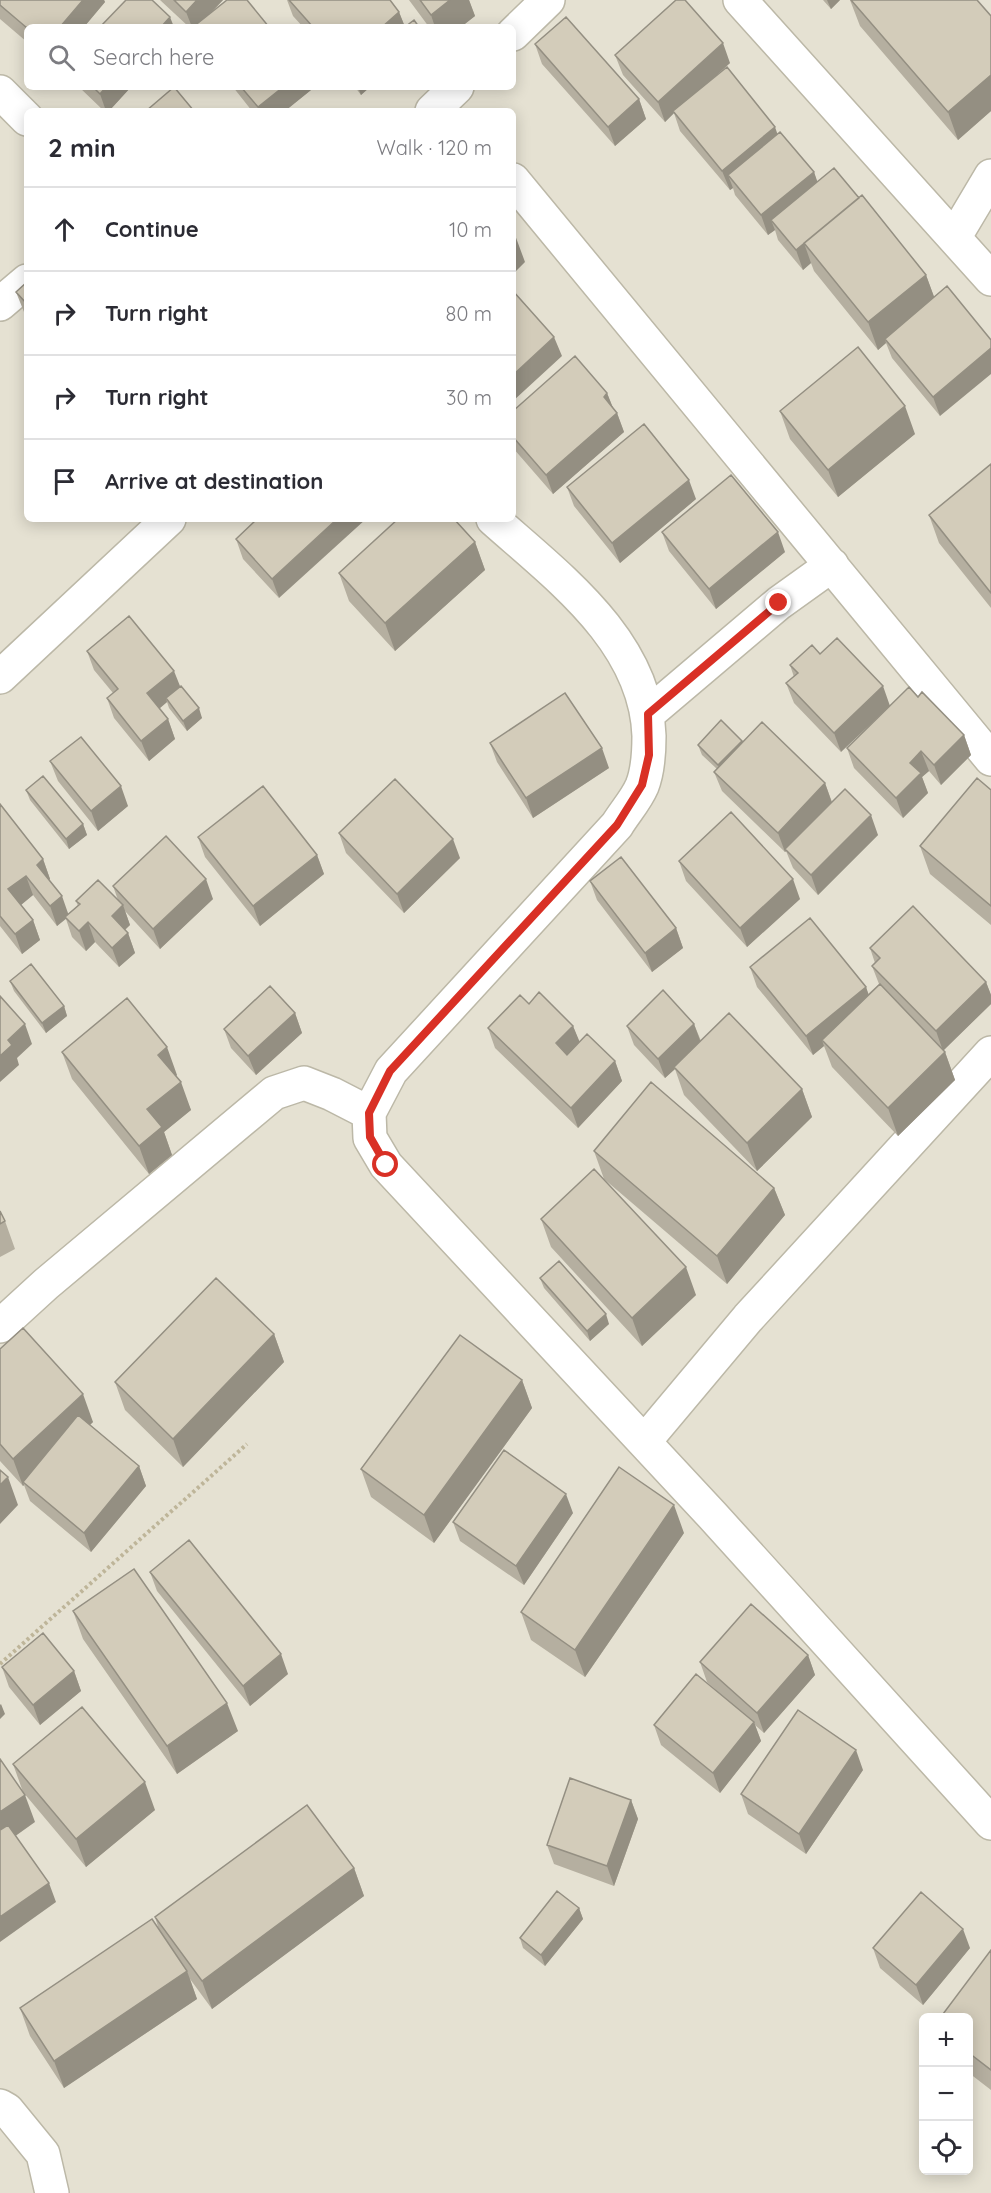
<!DOCTYPE html>
<html lang="en">
<head>
<meta charset="utf-8">
<style>
  body { margin:0; font-family:Quicksand,sans-serif; background:#f7f7f7; color:#2b2b33 }
  .controls { position:absolute; right:18px; bottom:18px; display:grid; overflow:hidden; border-radius:9px; box-shadow:0 3px 15px #0003 }
  .controls button { width:54px; height:54px; display:grid; place-items:center; padding:0; border:0; border-bottom:2px solid #e1e1e2; background:#fff; color:#2b2b33; font:30px sans-serif }
  .stop { position:absolute; width:18px; height:18px; margin:-14px; border:4px solid #d93025; border-radius:50%; background:#fff }
  .stop.end { background:#d93025; border-color:#fff; box-shadow:0 2px 6px #0008 }
  .list { margin:0; padding:0; list-style:none }
  h2 { display:flex; justify-content:space-between; align-items:center; height:78px; margin:0; padding:0 24px; font-size:26px }
  h2 small { font-size:20px; font-weight:400; color:#7c7c81 }
  .list li { display:grid; grid-template-columns:39px 1fr auto; gap:18px; align-items:center; box-sizing:border-box; height:84px; padding:0 24px; border-top:2px solid #e1e1e2 }
  .list b { display:block; font-size:22px; white-space:nowrap }
  .list em { font-size:20px; font-style:normal; color:#7c7c81 }
  .icon { flex:none; width:33px; height:33px; fill:none; stroke:currentColor; stroke-width:2; stroke-linecap:round; stroke-linejoin:round }
  .map { position:relative; flex:none; width:991px; height:2193px; overflow:hidden }
  .search { position:absolute; background:#fff; box-shadow:0 3px 15px #0003; left:24px; top:24px; width:492px; height:66px; display:flex; align-items:center; gap:15px; box-sizing:border-box; padding:0 21px; border-radius:9px; color:#7c7c81; font-size:22px }
  .panel { position:absolute; background:#fff; box-shadow:0 3px 15px #0003; left:24px; top:108px; width:492px; height:414px; border-radius:9px }
  .map>svg:first-child { display:block }
  .residential { fill:#e5e1d2; fill-rule:evenodd }
  .lines { fill:none; stroke-linecap:round; stroke-linejoin:round }
  .minor-casing { stroke:#bcb8a7; stroke-width:36 }
  .path { stroke:#beb599; stroke-width:4; stroke-dasharray:3 3; stroke-linecap:butt }
  .minor { stroke:#fff; stroke-width:33 }
  .wall { fill:#b5afa0 }
  .shaded-wall { fill:#948f82 }
  .building { fill:#d3ccba; stroke:#948f82; stroke-width:1.5 }
  .route { stroke:#d93025; stroke-width:8 }
</style>
</head>
<body>
<div class="map">
<svg width="991" height="2193" viewBox="0 0 991 2193">
  <rect width="100%" height="100%" fill="#f1efe4"/>
  <path class="residential" d="M0 0H991V2193H0ZM27 27H513V87H27ZM27 111H513V519H27ZM924 2018H968V2170H924Z"/>
  <g class="lines">
    <defs>
      <path id="minor" d="M740 0 991 279
        M513 34 548 0
        M0 92 27 119
        M432 111 457 87
        M513 180 991 759
        M954 238 991 176
        M0 304 27 281
        M493 519C558 577 646 641 649 736 649 752 648 771 642 786 636 800 625 812 617 825L391 1071 369 1113 370 1138 386 1165 712 1515 991 1823
        M0 677 169 519
        M648 714 779 603 832 565
        M0 1326 46 1284 274 1093 304 1083 332 1094 369 1113
        M644 1442 748 1318 991 1053
        M0 2106 7 2110 43 2154 52 2193"/>
    </defs>
    <use href="#minor" class="minor-casing"/>
    <path class="path" d="M0 1664 247 1444"/>
    <use href="#minor" class="minor"/>
  </g>
  <path class="wall" d="M0 0H104L105 2 84 27H27V42L0 19Z
    M160 0H223L210 14 269 27H189Z
    M287 0H390L399 12 405 27H419H303L293 16Z
    M409 0H469L475 16 461 27H429Z
    M823 0H840L831 9Z
    M850 0H977L991 16V111L958 140 860 26Z
    M535 44 639 99 646 119 615 146 542 64Z
    M615 55 730 63 707 83 777 134 814 172 817 182 926 275 934 297 940 416 892 358 886 343 878 350 814 271 811 263 803 270 778 240 775 230 768 235 735 195 733 188 730 190 680 131 674 113 665 122 623 75Z
    M79 87H131L109 111H104Z
    M233 87H310L311 90 285 111H252Z
    M355 87H370L361 95Z
    M27 282V316L24 312 16 292Z
    M607 393 613 408 617 413 624 432 553 494 513 448V411Z
    M780 411 915 434 838 497 790 439Z
    M991 464V608L939 543 929 515Z
    M567 487 696 499 620 563 574 506Z
    M257 519 279 598 243 559 236 539Z
    M662 532 785 552 716 609 669 551Z
    M475 542 485 570 395 651 349 601 339 573Z
    M87 651 180 687 202 718 187 731 169 708 167 702 159 709 168 719 175 739 149 761 114 718 107 698 113 693 94 670Z
    M820 654 841 752 794 703 786 683 794 677 790 665Z
    M918 697 964 735 971 755 941 785 929 771 922 777 928 793 903 818 854 768 847 748Z
    M743 742 825 783 832 802 878 835 818 895 793 868 786 851 785 852 722 791 714 772 717 769 702 755 698 745Z
    M490 743 609 768 533 818 497 762Z
    M50 761 128 806 98 831 58 781Z
    M26 790 83 824 87 835 69 849 30 800Z
    M991 790V925L930 874 920 846Z
    M0 804 43 859 50 879 49 880 68 914 78 906 76 901 118 900 113 886 213 899 160 949 125 911 130 925 125 930 128 933 135 953 119 967 95 942 86 951 72 937 66 919 57 926 33 895 21 905 33 920 40 940 22 954 0 926Z
    M339 833 460 858 404 913 346 853Z
    M198 837 317 855 324 874 260 926 205 857Z
    M679 861 800 899 747 947 686 881Z
    M590 881 676 928 683 948 652 972 597 900Z
    M870 948 986 982 991 995V1004L943 1050 945 1052 955 1080 898 1136 832 1067 824 1046 813 1055 757 987 750 967 866 987 868 994 879 984 872 966 875 963Z
    M10 981 64 1006 67 1016 46 1033 14 991Z
    M529 1004 573 1026 579 1042 615 1061 622 1081 578 1128 495 1048 488 1028Z
    M295 1013 302 1033 256 1075 231 1048 224 1029Z
    M694 1024 701 1041 802 1089 812 1117 757 1171 684 1095 675 1069 665 1078 634 1045 627 1026Z
    M62 1052 177 1075 176 1076 191 1110 164 1132 172 1155 149 1174 72 1079Z
    M594 1151 774 1188 785 1215 727 1284 604 1179Z
    M0 1211 5 1221 15 1249 0 1257Z
    M541 1219 696 1295 642 1346 551 1247Z
    M540 1278 609 1324 590 1341 544 1288Z
    M274 1334 284 1362 183 1467 125 1410 115 1382Z
    M0 1349 93 1422 90 1425 139 1466 146 1486 91 1552 30 1501 24 1485 23 1486 0 1461Z
    M522 1380 532 1408 434 1543 371 1497 361 1469Z
    M573 1513 524 1585 460 1541 453 1522Z
    M684 1533 585 1677 531 1640 521 1612Z
    M150 1572 288 1674 250 1706 157 1591Z
    M73 1611 238 1731 177 1774 83 1639Z
    M808 1655 815 1675 764 1733 755 1725 761 1741 720 1793 661 1745 654 1725 716 1690 707 1682 700 1662Z
    M2 1667 74 1671 81 1691 40 1725 9 1687Z
    M13 1764 155 1810 86 1867 23 1792Z
    M863 1770 806 1854 748 1814 741 1794Z
    M631 1800 638 1819 614 1886 554 1864 547 1845Z
    M354 1868 364 1896 212 2009 190 1979 197 1999 64 2088 30 2036 20 2008 159 1930 155 1917Z
    M579 1908 583 1919 545 1966 523 1948 520 1938Z
    M873 1948H970L923 2005 880 1968Z
    M991 1950V2090L969 2073V2018Z"/>
  <path class="shaded-wall" d="M83 0H104L105 2 84 27H60Z
    M197 0H223L197 27H192L186 12Z
    M450 0H469L475 16 461 27H435L431 15Z
    M827 0H840L831 9Z
    M399 12 405 27H382Z
    M170 17 174 27H161Z
    M723 43 730 63 675 113 673 111 674 113 665 122 658 102Z
    M991 75V111L958 140 948 112Z
    M106 87H131L109 111H106L100 94Z
    M283 87H310L311 90 285 111H259L258 107Z
    M358 87H370L361 95Z
    M639 99 646 119 615 146 608 127Z
    M775 127 782 147 728 175 733 188 730 190 722 171Z
    M814 172 821 192 771 220 775 230 768 235 761 215Z
    M515 235 525 262 513 274V237Z
    M804 243 811 263 803 270 796 250Z
    M926 275 936 302 885 339 886 343 878 350 868 322Z
    M554 337 562 356 513 401V375Z
    M991 348V374L940 416 933 397Z
    M607 393 615 413 604 397Z
    M905 406 915 434 838 497 828 470Z
    M617 413 624 432 553 494 546 475Z
    M689 480 696 499 620 563 612 543Z
    M337 519H366L279 598 272 579Z
    M778 532 785 552 716 609 709 589Z
    M475 542 485 570 395 651 385 623Z
    M174 671 182 691 166 698 167 702 154 713 147 693Z
    M883 686 890 706 841 752 834 733Z
    M199 708 202 718 187 731 183 721Z
    M168 719 175 739 149 761 141 741Z
    M964 735 971 755 941 785 934 765Z
    M742 741 746 751 722 775 718 765Z
    M602 748 609 768 533 818 526 798Z
    M921 751 929 771 922 777 928 793 903 818 896 798 910 763Z
    M825 783 832 803 785 849 786 851 785 852 778 833Z
    M121 786 128 806 98 831 91 811Z
    M871 815 878 835 818 895 811 875Z
    M83 824 87 835 69 849 66 839Z
    M453 839 460 858 404 913 397 894Z
    M317 855 324 874 260 926 253 906Z
    M43 859 50 879 44 884 37 865Z
    M26 876 33 895 16 909 8 889Z
    M206 879 213 899 160 949 153 929Z
    M793 879 800 899 747 947 740 928Z
    M62 896 69 916 57 926 50 906Z
    M123 905 130 925 119 935 112 916Z
    M33 920 40 940 22 954 15 934Z
    M88 922 95 942 86 951 79 931Z
    M676 928 683 948 652 972 645 953Z
    M128 933 135 953 119 967 112 948Z
    M986 982 991 995V1004L943 1051 936 1031Z
    M866 987 873 1007 822 1040 824 1046 813 1055 806 1036Z
    M64 1006 67 1016 46 1033 42 1023Z
    M295 1013 302 1033 256 1075 248 1056Z
    M25 1024 32 1044 17 1058 19 1065 0 1082V1056L8 1040Z
    M694 1024 701 1043 674 1067 675 1069 665 1078 658 1059Z
    M573 1026 581 1045 563 1063 556 1043Z
    M167 1047 177 1075 169 1082 158 1055Z
    M945 1052 955 1080 898 1136 888 1108Z
    M615 1061 622 1081 578 1128 571 1108Z
    M181 1082 191 1110 164 1132 172 1155 149 1174 139 1146 147 1109Z
    M802 1089 812 1117 757 1171 747 1143Z
    M774 1188 785 1215 727 1284 717 1256Z
    M686 1267 696 1295 642 1346 632 1318Z
    M606 1314 609 1324 590 1341 587 1331Z
    M274 1334 284 1362 183 1467 173 1439Z
    M522 1380 532 1408 434 1543 424 1515Z
    M83 1394 93 1422 26 1484 23 1482 24 1485 23 1486 13 1459Z
    M139 1466 146 1486 91 1552 84 1533Z
    M8 1477 18 1505 0 1524V1485Z
    M566 1494 573 1513 524 1585 516 1566Z
    M674 1505 684 1533 585 1677 575 1650Z
    M281 1654 288 1674 250 1706 243 1686Z
    M808 1655 815 1675 764 1733 757 1713Z
    M74 1671 81 1691 40 1725 33 1705Z
    M227 1703 238 1731 177 1774 167 1746Z
    M1 1704 5 1714 0 1719V1705Z
    M754 1722 761 1741 720 1793 713 1773Z
    M856 1750 863 1770 806 1854 799 1834Z
    M145 1782 155 1810 86 1867 76 1839Z
    M25 1795 35 1822 0 1847V1812Z
    M631 1800 638 1819 614 1886 607 1866Z
    M354 1868 364 1896 212 2009 202 1981Z
    M49 1883 56 1902 0 1942V1917Z
    M579 1908 583 1919 545 1966 541 1955Z
    M963 1929 970 1948 923 2005 916 1985Z
    M187 1971 197 1999 64 2088 54 2061Z"/>
  <path class="building" d="M0 0H83L60 27H27V28L0 5Z
    M126 0H152L170 17 161 27H100Z
    M174 0H197L186 12Z
    M227 0H247L269 27H193Z
    M289 0H390L399 12 382 27H313Z
    M420 0H450L431 15Z
    M676 0H685L723 43 658 102 615 55Z
    M851 0H977L991 16V75L948 112Z
    M566 17 639 99 608 127 535 44Z
    M414 20 419 27H405Z
    M727 67 775 127 722 171 673 111Z
    M93 87H106L100 94Z
    M174 87 194 111H146Z
    M241 87H283L258 107Z
    M780 132 814 172 761 215 728 175Z
    M834 168 859 198 796 250 771 220Z
    M862 195 926 275 868 322 804 243Z
    M27 282V304L16 292Z
    M947 286 991 340V348L933 397 885 339Z
    M513 291 554 337 513 375Z
    M858 347 905 406 828 470 780 411Z
    M575 356 607 393 604 397 617 413 546 475 513 437V411Z
    M644 424 689 480 612 543 567 487Z
    M991 464V593L929 515Z
    M731 475 778 532 709 589 662 532Z
    M257 519H337L272 579 236 539Z
    M398 519H454L475 542 385 623 339 573Z
    M129 616 174 671 147 693 168 719 141 741 107 698 118 689 87 651Z
    M837 638 883 686 834 733 786 683 798 673 790 665 812 645 820 654Z
    M181 686 199 708 183 721 166 698Z
    M909 687 918 697 922 692 964 735 934 765 921 751 910 763 921 773 896 798 847 748Z
    M565 693 602 748 526 798 490 743Z
    M721 720 742 741 718 765 698 745Z
    M762 722 825 783 778 833 714 772Z
    M81 737 121 786 91 811 50 761Z
    M43 776 83 824 66 839 26 790Z
    M977 778 991 790V906L920 846Z
    M395 779 453 839 397 894 339 833Z
    M263 786 317 855 253 906 198 837Z
    M845 789 871 815 811 875 785 849Z
    M0 804 43 859 37 865 62 896 50 906 26 876 8 889 33 920 15 934 0 916Z
    M731 812 793 879 740 928 679 861Z
    M166 836 206 879 153 929 113 886Z
    M621 857 676 928 645 953 590 881Z
    M98 880 123 905 112 916 128 933 112 948 88 922 79 931 65 917 80 904 76 901Z
    M913 906 986 982 936 1031 872 966 880 958 870 948Z
    M810 918 866 987 806 1036 750 967Z
    M31 964 64 1006 42 1023 10 981Z
    M880 984 945 1052 888 1108 822 1040Z
    M270 986 295 1013 248 1056 224 1029Z
    M663 990 694 1024 658 1059 627 1026Z
    M539 992 573 1026 556 1043 567 1055 587 1034 615 1061 571 1108 488 1028 520 995 529 1004Z
    M0 996 25 1024 8 1040 12 1045 0 1056Z
    M127 998 167 1047 158 1055 181 1082 147 1109 162 1127 139 1146 62 1052Z
    M729 1013 802 1089 747 1143 674 1067Z
    M651 1082 774 1188 717 1256 594 1151Z
    M594 1169 686 1267 632 1318 541 1219Z
    M0 1211 5 1221 0 1224Z
    M559 1261 606 1314 587 1331 540 1278Z
    M216 1278 274 1334 173 1439 115 1382Z
    M23 1328 83 1394 13 1459 0 1444V1349Z
    M460 1335 522 1380 424 1515 361 1469Z
    M78 1415 139 1466 84 1533 23 1482Z
    M504 1450 566 1494 516 1566 453 1522Z
    M619 1467 674 1505 575 1650 521 1612Z
    M0 1470 8 1477 0 1485Z
    M189 1540 281 1654 243 1686 150 1572Z
    M134 1569 227 1703 167 1746 73 1611Z
    M751 1604 808 1655 757 1713 700 1662Z
    M43 1633 74 1671 33 1705 2 1667Z
    M696 1674 754 1722 713 1773 654 1725Z
    M82 1707 145 1782 76 1839 13 1764Z
    M798 1710 856 1750 799 1834 741 1794Z
    M0 1759 25 1795 0 1812Z
    M570 1778 631 1800 607 1866 547 1845Z
    M307 1805 354 1868 202 1981 155 1917Z
    M8 1825 49 1883 0 1917V1830Z
    M557 1891 579 1908 541 1955 520 1938Z
    M921 1892 963 1929 916 1985 873 1948Z
    M152 1919 187 1971 54 2061 20 2008Z
    M991 1950V2070L969 2053V2018H940Z"/>
  <g class="lines">
    <path class="route" d="M386 1165 370 1137 369 1113 390 1071 617 825 642 785 649 755 648 714 779 603"/>
  </g>
</svg>
<div class="controls">
<button>+</button>
<button>−</button>
<button><svg class="icon" aria-label="locate" viewBox="0 0 24 24"><circle cx="12" cy="12" r="6"/><path d="M12 2v4M12 18v4M2 12h4M18 12h4"/></svg></button>
</div>
<div class="stop" style="left:386px;top:1165px"></div>
<div class="stop end" style="left:779px;top:603px"></div>
<div class="search"><svg class="icon" aria-label="search" viewBox="0 0 24 24"><circle cx="10" cy="10" r="6"/><path d="M15 15l6 6"/></svg>Search here</div>
<section class="panel">
<h2>2 min<small>Walk · 120 m</small></h2>
<ul class="list">
<li><svg class="icon" aria-label="ahead" viewBox="0 0 24 24"><path d="M12 20V5M6 11l6-6 6 6"/></svg><div><b>Continue</b></div><em>10 m</em></li>
<li><svg class="icon" aria-label="right" viewBox="0 0 24 24"><path d="M7 20v-9h11M14 6l5 5-5 5"/></svg><div><b>Turn right</b></div><em>80 m</em></li>
<li><svg class="icon" aria-label="right" viewBox="0 0 24 24"><path d="M7 20v-9h11M14 6l5 5-5 5"/></svg><div><b>Turn right</b></div><em>30 m</em></li>
<li><svg class="icon" aria-label="arrive" viewBox="0 0 24 24"><path d="M6 21V4h12l-3 4 3 4H6"/></svg><div><b>Arrive at destination</b></div></li>
</ul>
</section>
</div>
</body>
</html>
